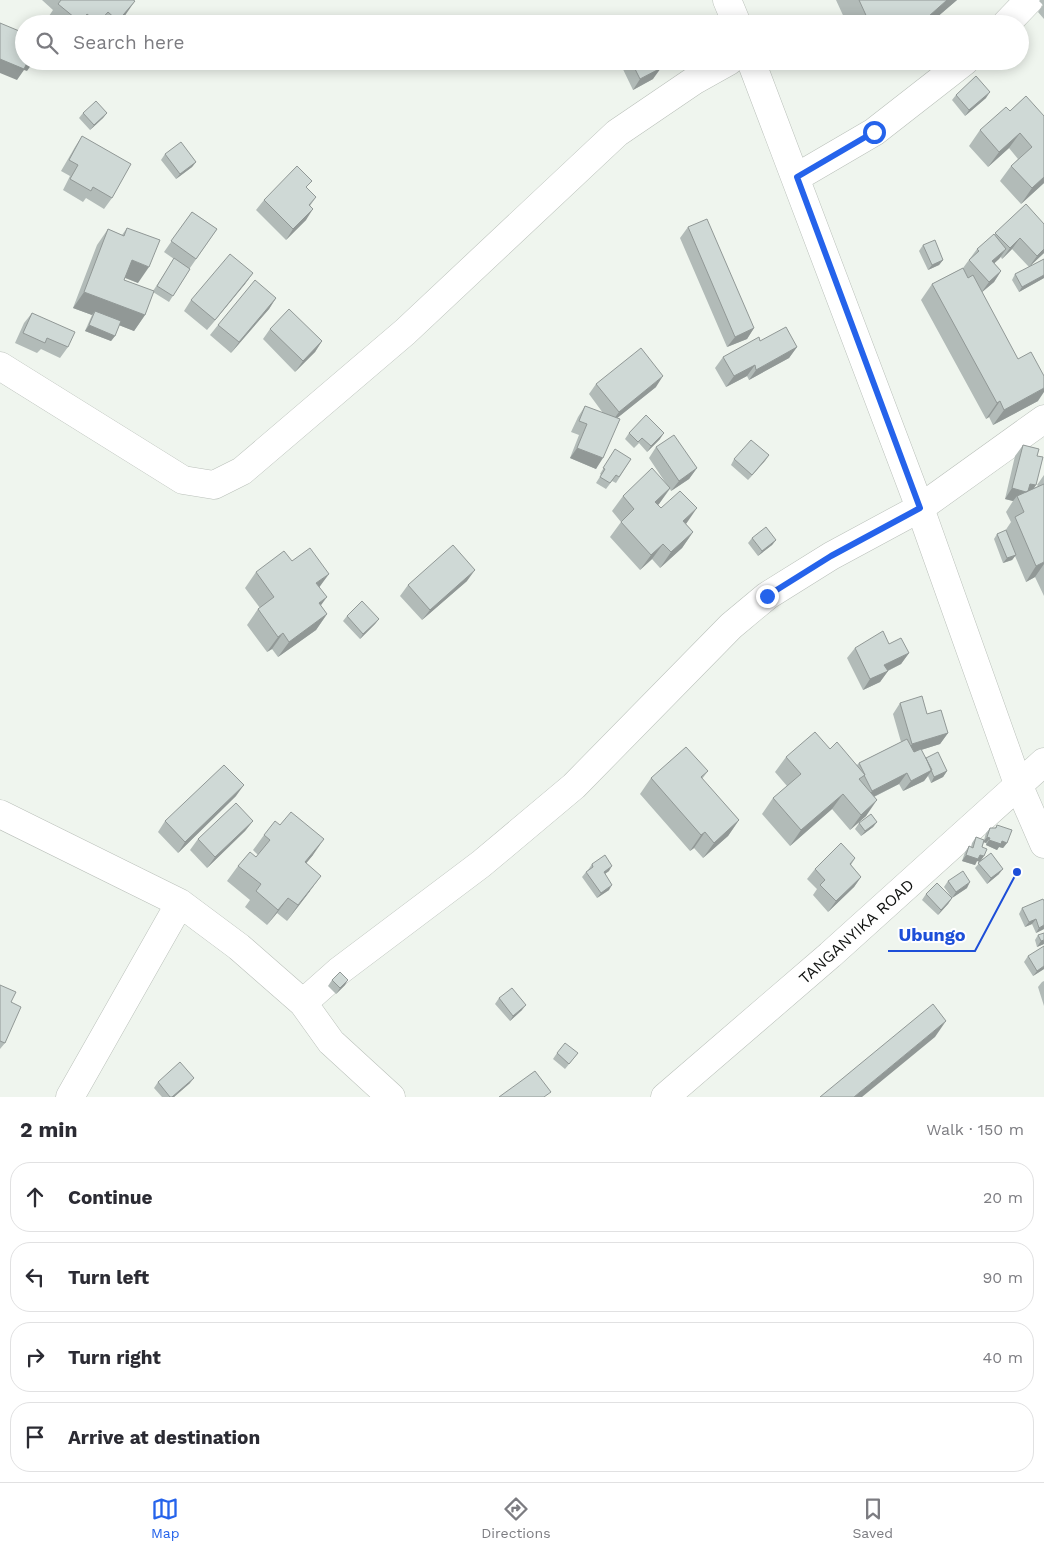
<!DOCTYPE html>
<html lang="en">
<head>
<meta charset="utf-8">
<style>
  body { margin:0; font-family:"Work Sans",sans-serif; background:#f2f2f3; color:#2b2b33 }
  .stop { position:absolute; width:15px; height:15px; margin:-11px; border:4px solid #2563eb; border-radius:50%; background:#fff }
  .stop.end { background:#2563eb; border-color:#fff; box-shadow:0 1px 5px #0008 }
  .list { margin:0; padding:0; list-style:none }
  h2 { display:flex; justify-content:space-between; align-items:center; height:65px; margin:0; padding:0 20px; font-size:21px }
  h2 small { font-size:16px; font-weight:400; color:#7c7c81 }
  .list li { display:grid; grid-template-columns:32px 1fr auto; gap:15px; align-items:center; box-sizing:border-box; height:70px; margin:0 10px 10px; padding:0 10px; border:1px solid #e1e1e2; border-radius:20px }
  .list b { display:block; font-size:19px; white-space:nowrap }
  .list em { font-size:16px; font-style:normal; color:#7c7c81 }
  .icon { flex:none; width:28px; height:28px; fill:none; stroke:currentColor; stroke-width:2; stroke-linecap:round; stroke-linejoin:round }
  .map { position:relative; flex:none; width:1044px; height:1097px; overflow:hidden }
  .search { position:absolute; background:#fff; box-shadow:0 2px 12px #0003; left:15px; right:15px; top:15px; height:55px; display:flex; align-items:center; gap:12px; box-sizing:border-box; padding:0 18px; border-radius:28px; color:#7c7c81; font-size:19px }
  .sheet { height:385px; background:#fff }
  nav { display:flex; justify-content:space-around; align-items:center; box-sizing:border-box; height:70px; border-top:1px solid #e1e1e2; background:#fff; font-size:14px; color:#7c7c81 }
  nav a { display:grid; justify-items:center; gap:2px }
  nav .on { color:#2563eb }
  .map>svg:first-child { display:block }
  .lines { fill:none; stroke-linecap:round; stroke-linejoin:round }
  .minor-casing { stroke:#bac0ba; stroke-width:29 }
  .minor { stroke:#fff; stroke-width:28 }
  .wall { fill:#b2bbb8 }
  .shaded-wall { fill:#919896 }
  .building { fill:#cfd9d6; stroke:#919896 }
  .route { stroke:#2563eb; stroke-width:6 }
  .labels { text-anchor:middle; stroke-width:4; stroke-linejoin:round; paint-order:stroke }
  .street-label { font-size:16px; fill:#101210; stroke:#fff }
  .leader { fill:none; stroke:#1d4ed8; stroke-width:2 }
  .callout-dot { fill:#1d4ed8; stroke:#fff; stroke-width:2 }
  .callout-label { font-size:18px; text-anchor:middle; font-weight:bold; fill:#1d4ed8; stroke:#fff; stroke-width:4; stroke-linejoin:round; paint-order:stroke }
</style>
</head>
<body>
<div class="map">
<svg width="1044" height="1097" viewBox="0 0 1044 1097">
  <rect width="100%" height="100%" fill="#eff5ee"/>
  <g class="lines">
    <defs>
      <path id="minor" d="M727 0 737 24
        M1006 24 1029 0
        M751 61 920 508 1018 784 1044 844
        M797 177 874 132 965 61
        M0 366 183 480 214 485 242 471 405 332 617 133 695 80 729 61
        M0 814 180 903 239 947 303 1003 331 1042 391 1097
        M303 1003 339 971 481 864 574 786 731 626 767 596 831 556 920 508 1044 419
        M70 1097 180 903
        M665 1097 830 955 1044 762"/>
    </defs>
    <use href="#minor" class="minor-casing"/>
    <use href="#minor" class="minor"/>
  </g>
  <path class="wall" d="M42 0H133L124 17 117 24H52L47 19 53 10Z
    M836 0H957L929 24H847Z
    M1040 0H1044V19L1038 12 1043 5 1039 1Z
    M619 61H657L653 79 633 90Z
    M956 95 986 98 965 116 952 100Z
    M1026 96 1044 183 1021 204 1000 181 1011 166 1018 159 1009 148 988 167 969 146 980 130 1010 111Z
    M83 113H107L103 118 90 130 79 118Z
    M82 136 112 198 104 209 86 198 83 202 63 190 70 176 61 171 75 147Z
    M165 154 196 162 192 167 176 179 161 160Z
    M307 188 316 197 310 206 306 220 286 240 256 210 264 200Z
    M1026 204 1044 253 1029 267 1044 259V278L1019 292 1012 280 1015 274 1029 267 1012 249 1002 259 1001 257 994 263 1001 271 994 282 982 292 1038 401 993 425 989 417 986 419 921 300 932 284 963 268 977 249 994 235Z
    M192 212 217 229 190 268V269L169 302 153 292 145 315 134 331 119 325 115 336 111 341 85 331 92 315 73 308 97 245 108 229 122 235 127 228 138 283 125 278 124 280 153 291 174 259 164 252Z
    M688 227 754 328 747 339 727 347 680 238Z
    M923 245 943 260 939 265 928 270 919 251Z
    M253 273 245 284 207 330 184 311 191 300Z
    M276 298 269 309 231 353 210 335 218 325Z
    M32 313 68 347 60 358 41 349 37 353 15 343 24 323Z
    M270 329 322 341 315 352 295 372 263 339Z
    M760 341 797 347 789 358 749 380 747 376 726 387 715 368 723 357Z
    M596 384 656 387 617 418 596 469 570 458 579 435 571 432 578 417 585 406 603 413 589 394Z
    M629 433 660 439 647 452 639 443 634 448 625 439Z
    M1023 445 1037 456 1034 488 1038 486 1037 485 1044 475V596L1035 577 1026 582 1015 556 1012 560 1003 563 994 539 997 534 1005 531 1011 522 1006 512 1013 501 1005 499 1015 456Z
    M656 447 697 468 689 479 671 491 670 489 658 505 661 508 686 524 693 532 682 548 660 568 652 559 640 570 610 537 621 522 612 511 623 496 667 485 649 458Z
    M612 454 631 459 616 483 612 481 606 489 596 483 601 475 600 474Z
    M769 455 748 480 731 465 734 459Z
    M752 538 776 540 772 545 758 556 748 543Z
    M292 561 319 587 321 606 327 614 316 630 278 657 272 649 267 652 247 625 258 609 260 608 245 588 256 572Z
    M467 581 422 620 400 596 408 585Z
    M347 616 379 619 375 624 360 639 343 621Z
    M889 644 909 653 901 664 888 671 880 682 863 690 847 658 855 648Z
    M900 703 927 714 948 733 940 744 921 750 926 758 947 771 943 777 931 783 928 776 924 781 903 791 899 784 874 797 866 816 850 830 832 809 790 846 762 814 773 798 787 786 775 772 786 757 830 749 857 765 859 763 901 742 893 714Z
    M708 771 702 779 739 820 728 836 703 858 694 848 690 851 640 794 651 778Z
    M236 796 178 853 158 832 165 821Z
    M253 821 245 831 207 868 190 850 198 839Z
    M877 822 873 827 861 836 855 829 859 823Z
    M997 825 1007 843 1003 848 999 847 997 850 986 845V843L984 842 982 847 980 862 999 874 987 884 975 868 980 862 977 861 975 865 962 861 965 852 969 846 971 847 972 843 976 837 984 840 986 833 990 828H995Z
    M264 835 313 855 306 863 310 891 287 921 277 913 267 925 245 907 250 900 227 881 238 866 256 857 258 855 253 850Z
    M855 858 851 865 861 877 854 887 828 912 813 895 817 889 807 879 815 869Z
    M592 864 609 871 605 874 609 890 597 898 582 877 586 872 588 870Z
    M948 881 967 888 952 898 944 887Z
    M926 894 952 898 948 904 938 915 922 900Z
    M1044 901V929L1036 933 1032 924 1025 927 1019 914 1022 908Z
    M1038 935 1044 944 1037 947 1035 940Z
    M1028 956 1044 969 1033 976 1024 962Z
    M332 980 345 985 336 994 328 986Z
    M1044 981V1006L1038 987 1042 982Z
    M0 985 11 1002 5 1043 0 1049Z
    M499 998 522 1010 510 1021 495 1004Z
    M557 1053H578L565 1069 553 1059Z
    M158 1082 190 1083 174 1097H162L154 1088Z"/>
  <path class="shaded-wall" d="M947 0H957L929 24H920Z
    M135 1 124 17 117 24H115Z
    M0 59 27 61H34L27 71 24 70 17 80 0 73Z
    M661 68 653 79 633 90 640 79Z
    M990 92 986 98 965 116 969 110Z
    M107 113 103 118 90 130 94 125Z
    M1020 133 1009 148 988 167 999 152Z
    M196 162 192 167 176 179 180 174Z
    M1044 177V183L1021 204 1032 188Z
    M313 209 306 220 286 240 293 229Z
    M1020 238 1012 249 1002 259 1010 248Z
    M1006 249 999 259 985 272 992 261Z
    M1044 249V253L1029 267 1037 256Z
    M132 260 149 267 138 283 121 276Z
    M943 260 939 265 928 270 932 265Z
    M1001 271 994 282 981 293 989 282Z
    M253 273 245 284 207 330 215 320Z
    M1044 275V278L1019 292 1022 287Z
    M84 292 145 315 134 331 93 315 95 311 92 315 73 308Z
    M276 298 269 309 231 353 239 342Z
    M89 325 115 336 111 341 85 331Z
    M754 328 747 339 727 347 735 337Z
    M322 341 315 352 295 372 303 361Z
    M797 347 789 358 749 380 756 370Z
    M755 365 747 376 726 387 734 376Z
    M663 376 656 387 611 423 619 412Z
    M1044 388V392L1038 401 993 425 1004 410Z
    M1000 401 989 417 986 419 997 403Z
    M664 433 660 439 647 452 651 446Z
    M577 448 603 458 596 469 570 458Z
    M769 455 765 461 748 480 752 475Z
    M697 468 689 479 671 491 679 481Z
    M1030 484 1036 485 1029 496H1017L1013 501 1005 499 1012 488Z
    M670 488 659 504 644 518 655 502Z
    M697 508 686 524 683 521Z
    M693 532 682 548 660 568 671 552Z
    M776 540 772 545 758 556 762 551Z
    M663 544 652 559 640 570 651 555Z
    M1016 555 1012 560 1003 563 1007 558Z
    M1044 562V564L1035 577 1026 582 1036 566Z
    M475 570 467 581 422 620 430 610Z
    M329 574 318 589 316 583Z
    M327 597 316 612 319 603Z
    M327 614 316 630 278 657 289 642Z
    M379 619 375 624 360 639 363 634Z
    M283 633 272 649 267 652 278 637Z
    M909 653 901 664 877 676 884 665Z
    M888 671 880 682 863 690 870 679Z
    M948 733 940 744 905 755 912 744Z
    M932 770 924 781 903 791 911 781Z
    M947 771 943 777 931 783 934 777Z
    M907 773 899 784 865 801 872 791Z
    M244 785 236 796 178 853 185 842Z
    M843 794 832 809 790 846 801 830Z
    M877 800 866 816 850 830 861 815Z
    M739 820 728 836 703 858 714 843Z
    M253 821 245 831 207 868 215 857Z
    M877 822 873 827 861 836 865 831Z
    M705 832 694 848 690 851 701 835Z
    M987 837 990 838 986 843 983 842Z
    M324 839 313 855 294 878 305 862Z
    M989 840 1002 841 1007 843 1003 848 999 847 997 850 986 845Z
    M966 855H980L984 856 980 862 977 861 975 865 962 861Z
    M612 866 609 871 600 877 604 872Z
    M1003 869 999 874 987 884 991 878Z
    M321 876 310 891 287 921 298 905Z
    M861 877 854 887 828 912 836 901Z
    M970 882 967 888 952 898 956 892Z
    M612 885 609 890 597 898 601 893Z
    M288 898 277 913 267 925 278 910Z
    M952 898 948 904 938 915 941 910Z
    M1036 919 1032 924 1025 927 1029 922Z
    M1044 925V929L1036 933 1039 928Z
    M1044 940V944L1037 947 1041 941Z
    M1044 966V969L1033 976 1037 971Z
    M348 980 345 985 336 994 340 988Z
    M526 1005 522 1010 510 1021 513 1016Z
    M946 1021 935 1037 862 1097H854Z
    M194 1078 190 1083 174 1097H172Z"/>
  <path class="building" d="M61 0H133L135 1 118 21 108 12 98 23 87 14 80 22 58 4Z
    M859 0H947L920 24H870Z
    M0 23 24 33V61H28L24 69 0 59Z
    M631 61H657L661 68 640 79Z
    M976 76 990 92 969 110 956 95Z
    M1026 96 1044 116V177L1032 188 1011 166 1032 147 1020 133 999 152 980 130 1006 107 1010 111Z
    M96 101 107 113 94 125 83 113Z
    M82 136 131 164 112 198 93 187 91 191 70 179 78 165 69 160Z
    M181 142 196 162 180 174 165 154Z
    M297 166 312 181 306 187 316 197 309 205 313 209 293 229 264 200Z
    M1026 204 1044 224V249L1037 256 1020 238 1010 248 995 233Z
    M192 212 217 229 196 259 171 241Z
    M707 219 754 328 735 337 688 227Z
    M127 228 160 240 149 267 132 260 124 280 154 291 145 315 84 292 108 229 124 236Z
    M994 234 1006 249 992 261 1001 271 989 282 969 260 979 251 977 249Z
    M935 240 943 260 932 265 923 245Z
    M230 254 253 273 215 320 191 300Z
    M174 258 190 269 173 296 157 286Z
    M1044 259V275L1022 287 1015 274Z
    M963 268 968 278 973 275 1018 359 1031 352 1044 376V388L1004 410 1000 401 997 403 932 284Z
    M255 280 276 298 239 342 218 325Z
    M289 309 322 341 303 361 270 329Z
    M95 311 121 321 115 336 89 325Z
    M32 313 75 332 68 347 47 338 45 343 23 333Z
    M786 327 797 347 756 370 755 365 734 376 723 357 759 337 760 341Z
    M641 348 663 376 619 412 596 384Z
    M585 406 620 419 603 458 577 448 587 424 579 421Z
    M646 415 664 433 651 446 642 438 638 442 629 433Z
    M674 435 697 468 679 481 656 447Z
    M751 440 769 455 752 475 734 459Z
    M1023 445 1039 449 1037 456 1043 457 1036 485 1030 484 1028 491 1026 492 1012 488Z
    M615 449 631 459 619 477 616 475 610 483 600 477 605 469 603 468Z
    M652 468 670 488 655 502 661 508 680 491 697 508 683 521 693 532 671 552 663 544 651 555 621 522 634 509 623 496Z
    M1044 484V562L1036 566 1015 517 1024 512 1017 496Z
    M766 527 776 540 762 551 752 538Z
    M1006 530 1016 555 1007 558 997 534Z
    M453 545 475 570 430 610 408 585Z
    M310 548 329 574 316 583 327 597 319 603 327 614 289 642 283 633 278 637 258 609 274 597 256 572 284 551 292 561Z
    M362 601 379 619 363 634 347 616Z
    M883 631 889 644 901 638 909 653 884 665 888 671 870 679 855 648Z
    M922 696 927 714 941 710 948 733 912 744 900 703Z
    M815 732 830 749 837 742 865 775 859 779 877 800 861 815 843 794 801 830 773 798 801 774 786 757Z
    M907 739 914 752 921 749 932 770 911 781 907 773 872 791 864 775H865L859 763Z
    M686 747 708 771 701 777 739 820 714 843 705 832 701 835 651 778Z
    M938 752 947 771 934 777 926 758Z
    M224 765 244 785 185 842 165 821Z
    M236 803 253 821 215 857 198 839Z
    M291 812 324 839 305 862 321 876 298 905 288 898 278 910 256 891 261 884 238 866 250 852 256 857 270 840 264 835 275 821 280 825Z
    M871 814 877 822 865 831 859 823Z
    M997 825 1012 830 1007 843 1002 841 1001 844 989 840 990 838 987 837 990 828H996Z
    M976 837 984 840 982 847 987 849 984 856 980 855 978 859 966 855 969 846 973 848Z
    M841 843 855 858 850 864 861 877 836 901 820 885 825 880 815 869Z
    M991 853 1003 869 991 878 978 863Z
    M605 855 612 866 604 872 612 885 601 893 586 872 593 867 592 864Z
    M963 871 970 882 956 892 948 881Z
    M937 883 952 898 941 910 926 894Z
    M1043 899 1044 901V925L1039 928 1036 919 1029 922 1022 908Z
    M1044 933V940L1041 941 1038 935Z
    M1044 946V966L1037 971 1028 956Z
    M340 972 348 980 340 988 332 980Z
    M0 985 16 992 11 1002 21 1007 5 1043 0 1041Z
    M512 988 526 1005 513 1016 499 998Z
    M933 1004 946 1021 854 1097H820Z
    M565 1043 578 1053 569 1064 557 1053Z
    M180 1062 194 1078 172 1097H170L158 1082Z
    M535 1071 551 1092 544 1097H499Z"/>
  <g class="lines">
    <path class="route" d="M767 596 831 556 920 508 797 177 874 132"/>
  </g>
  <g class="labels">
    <g class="street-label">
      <text transform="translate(856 931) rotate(-42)" y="6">TANGANYIKA ROAD</text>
    </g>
  </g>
  <path class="leader" d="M1017 872L975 951H888"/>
  <circle class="callout-dot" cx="1017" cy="872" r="5"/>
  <g class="callout-label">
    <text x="932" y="941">Ubungo</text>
  </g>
</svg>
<div class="stop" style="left:874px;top:132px"></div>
<div class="stop end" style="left:767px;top:596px"></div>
<div class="search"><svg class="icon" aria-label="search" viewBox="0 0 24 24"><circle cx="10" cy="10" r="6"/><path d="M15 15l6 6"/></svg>Search here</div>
</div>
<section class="sheet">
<h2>2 min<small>Walk · 150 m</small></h2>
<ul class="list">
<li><svg class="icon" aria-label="ahead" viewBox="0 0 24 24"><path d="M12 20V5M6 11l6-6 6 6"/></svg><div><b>Continue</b></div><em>20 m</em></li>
<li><svg class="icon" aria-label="left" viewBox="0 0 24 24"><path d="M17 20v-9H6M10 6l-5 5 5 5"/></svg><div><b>Turn left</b></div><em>90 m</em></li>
<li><svg class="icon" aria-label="right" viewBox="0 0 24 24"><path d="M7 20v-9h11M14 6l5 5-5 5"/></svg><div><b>Turn right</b></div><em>40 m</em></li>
<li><svg class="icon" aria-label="arrive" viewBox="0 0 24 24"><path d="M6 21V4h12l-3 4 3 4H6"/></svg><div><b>Arrive at destination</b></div></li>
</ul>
</section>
<nav>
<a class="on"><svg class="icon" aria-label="map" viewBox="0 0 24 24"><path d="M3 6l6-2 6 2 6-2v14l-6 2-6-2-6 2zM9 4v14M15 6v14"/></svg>Map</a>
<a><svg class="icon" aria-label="directions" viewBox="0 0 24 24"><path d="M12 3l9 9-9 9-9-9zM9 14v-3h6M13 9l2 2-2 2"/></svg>Directions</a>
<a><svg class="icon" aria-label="saved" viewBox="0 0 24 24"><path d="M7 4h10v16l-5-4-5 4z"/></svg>Saved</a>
</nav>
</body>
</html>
